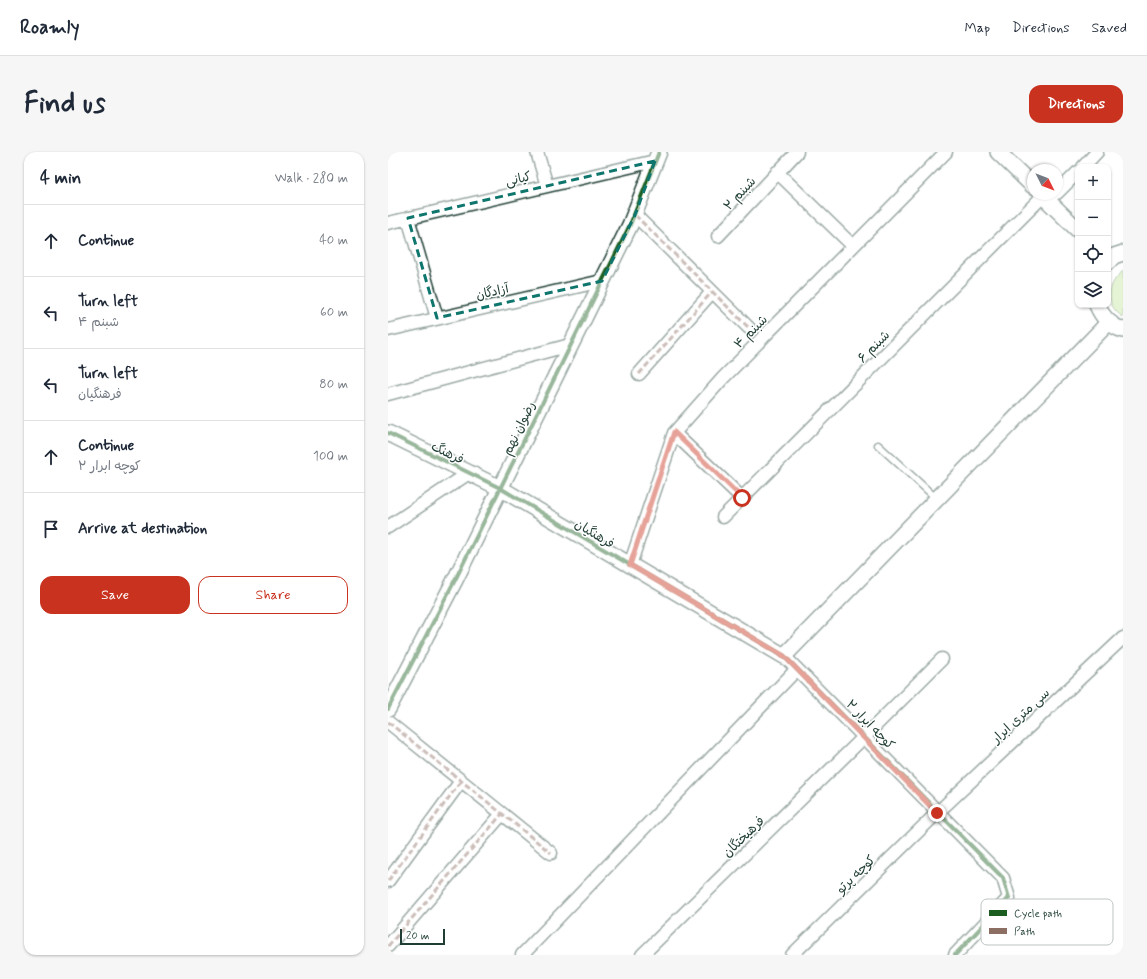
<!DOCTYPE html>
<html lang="en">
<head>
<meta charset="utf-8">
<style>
  body { margin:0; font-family:Mynerve,"Playpen Sans Arabic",sans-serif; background:#f6f6f7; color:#1f2937 }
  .controls { position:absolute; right:12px; top:12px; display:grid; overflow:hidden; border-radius:8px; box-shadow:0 1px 3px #0004 }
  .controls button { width:36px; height:36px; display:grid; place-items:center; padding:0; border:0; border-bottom:1px solid #e0e1e3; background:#fff; color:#1f2937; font:20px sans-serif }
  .compass { position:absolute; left:639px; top:12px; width:36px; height:36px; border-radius:50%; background:#fff; box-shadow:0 1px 3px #0004; rotate:132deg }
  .scale { position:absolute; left:12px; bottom:10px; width:45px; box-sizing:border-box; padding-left:4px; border:2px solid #1f3d34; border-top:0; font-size:11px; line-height:14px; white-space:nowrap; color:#1f3d34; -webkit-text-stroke:3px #fff; paint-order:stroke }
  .stop { position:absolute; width:12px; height:12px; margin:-9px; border:3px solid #c8321e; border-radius:50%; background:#fff }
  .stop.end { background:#c8321e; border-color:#fff; box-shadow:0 1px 4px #0008 }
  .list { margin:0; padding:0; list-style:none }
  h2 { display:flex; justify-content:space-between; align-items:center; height:52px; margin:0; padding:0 16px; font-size:17px }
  h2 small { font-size:13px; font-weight:400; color:#747a83 }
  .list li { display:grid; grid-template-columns:26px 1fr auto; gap:12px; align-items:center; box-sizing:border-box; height:72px; padding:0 16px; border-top:1px solid #e0e1e3 }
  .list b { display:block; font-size:15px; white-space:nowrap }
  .list p { margin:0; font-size:13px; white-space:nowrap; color:#747a83 }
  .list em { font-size:13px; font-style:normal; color:#747a83 }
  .actions { display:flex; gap:8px; padding:12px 16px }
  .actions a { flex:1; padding:9px 0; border:1px solid #c8321e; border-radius:12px; text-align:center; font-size:14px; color:#c8321e }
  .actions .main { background:#c8321e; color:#fff }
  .icon { flex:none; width:22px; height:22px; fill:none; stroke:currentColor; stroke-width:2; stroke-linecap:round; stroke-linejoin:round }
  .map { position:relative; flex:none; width:735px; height:803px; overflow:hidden; border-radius:12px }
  header { display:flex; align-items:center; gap:24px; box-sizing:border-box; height:56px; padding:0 20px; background:#fff; border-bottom:1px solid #e0e1e3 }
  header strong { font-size:19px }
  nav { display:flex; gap:22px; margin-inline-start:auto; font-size:14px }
  .intro { display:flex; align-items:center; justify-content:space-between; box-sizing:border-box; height:96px; padding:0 24px }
  h1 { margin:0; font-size:28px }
  .button { padding:10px 18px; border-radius:12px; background:#c8321e; color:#fff; font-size:14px; font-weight:700 }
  main { display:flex; gap:24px; padding:0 24px }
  aside { flex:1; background:#fff; border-radius:12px; box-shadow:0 1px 3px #0004 }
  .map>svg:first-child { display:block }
  .green { fill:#c4e7a0; stroke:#72926a }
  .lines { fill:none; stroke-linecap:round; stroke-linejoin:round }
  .service-casing { stroke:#1f3d34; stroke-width:9 }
  .minor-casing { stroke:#1f3d34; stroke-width:15 }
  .tertiary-casing { stroke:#1f3d34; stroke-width:18 }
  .service { stroke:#fff; stroke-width:6 }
  .minor { stroke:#fff; stroke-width:12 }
  .tertiary { stroke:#fff; stroke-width:15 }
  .quiet { stroke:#8d6e63; stroke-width:3; stroke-dasharray:6 3; stroke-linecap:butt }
  .cycleway-casing { stroke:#fff; stroke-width:6 }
  .cycleway { stroke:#1b5e20; stroke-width:4 }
  .route { stroke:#c8321e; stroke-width:5 }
  .marked { fill:none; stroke:#0f766e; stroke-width:3; stroke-dasharray:8 5; stroke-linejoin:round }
  .labels { text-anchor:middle; stroke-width:3; stroke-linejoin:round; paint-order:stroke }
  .street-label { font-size:13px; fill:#1f3d34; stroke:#fff }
  .key { fill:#fff; stroke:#bcc5c2; stroke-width:1 }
  .key-label { font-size:11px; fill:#1f3d34 }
</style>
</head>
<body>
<header>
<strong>Roamly</strong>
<nav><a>Map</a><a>Directions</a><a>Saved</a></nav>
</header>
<div class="intro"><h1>Find us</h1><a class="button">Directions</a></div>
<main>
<aside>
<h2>4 min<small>Walk · 280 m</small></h2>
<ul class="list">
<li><svg class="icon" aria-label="ahead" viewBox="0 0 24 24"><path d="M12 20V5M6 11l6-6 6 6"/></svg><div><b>Continue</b></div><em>40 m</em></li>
<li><svg class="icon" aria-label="left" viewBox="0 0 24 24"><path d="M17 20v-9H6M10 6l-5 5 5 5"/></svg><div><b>Turn left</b><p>شبنم ۴</p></div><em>60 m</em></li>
<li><svg class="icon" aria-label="left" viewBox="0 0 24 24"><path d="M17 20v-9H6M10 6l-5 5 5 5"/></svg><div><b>Turn left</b><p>فرهنگیان</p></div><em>80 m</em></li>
<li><svg class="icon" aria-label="ahead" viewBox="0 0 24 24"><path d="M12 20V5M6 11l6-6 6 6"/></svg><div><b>Continue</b><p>کوچه ابرار ۲</p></div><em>100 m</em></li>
<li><svg class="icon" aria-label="arrive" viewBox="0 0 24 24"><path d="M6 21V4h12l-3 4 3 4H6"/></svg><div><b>Arrive at destination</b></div></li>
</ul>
<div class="actions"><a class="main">Save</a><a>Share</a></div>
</aside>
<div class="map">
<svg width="735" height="803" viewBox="0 0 735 803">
  <rect width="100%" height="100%" fill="#fff"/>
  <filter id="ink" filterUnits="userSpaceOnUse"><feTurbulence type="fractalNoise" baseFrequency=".025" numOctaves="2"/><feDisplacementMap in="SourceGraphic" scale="8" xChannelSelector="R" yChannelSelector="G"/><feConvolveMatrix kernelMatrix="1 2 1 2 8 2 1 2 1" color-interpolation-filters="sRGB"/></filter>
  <g filter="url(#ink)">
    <path class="green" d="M735 119V165C716 153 719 132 735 119Z"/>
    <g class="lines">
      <defs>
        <path id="service" d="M490 293 549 347"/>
        <path id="minor" d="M149 0 159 34
          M695 15 709 0
          M389 20 465 94
          M669 41 690 20
          M247 63 361 176
          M20 66 49 166
          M0 71 267 9
          M330 84 409 0
          M0 178 214 129
          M251 222 324 140
          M0 242 182 193
          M286 281 354 346
          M335 365 655 44
          M0 375 81 321
          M242 413 286 281 335 226 558 0
          M396 504 615 726 621 746 567 803
          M0 570 163 701
          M0 729 73 629
          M0 794 114 662
          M134 803 409 517
          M254 803 476 585 554 507
          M404 803 549 661 735 486"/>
        <path id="tertiary" d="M610 0 645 34
          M653 42 690 78
          M720 110 726 104 735 101
          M709 153C714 165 723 174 735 178
          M0 281 112 336 396 504 721 170
          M0 557 68 426 242 73 271 0"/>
      </defs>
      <use href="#service" class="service-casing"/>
      <use href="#minor" class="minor-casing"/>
      <use href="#tertiary" class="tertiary-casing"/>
      <use href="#service" class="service"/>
      <use href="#minor" class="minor"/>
      <use href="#tertiary" class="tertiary"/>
      <path class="quiet" d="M247 63 361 176
        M251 222 324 140
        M0 570 163 701
        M0 729 73 629
        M0 794 114 662"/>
      <defs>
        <path id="cycleway" d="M0 281 112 336 396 504 615 726 621 746 567 803
          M0 557 68 426 242 73 271 0"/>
      </defs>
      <use href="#cycleway" class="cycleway-casing"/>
      <use href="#cycleway" class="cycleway"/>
    </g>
  </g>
  <g class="lines" filter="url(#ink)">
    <path class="route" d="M354 346 286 280 242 413 396 504 549 661"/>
  </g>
  <path d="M0 0H735V803H0ZM267 9 247 63 214 129 49 166 20 66Z" fill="#fff" fill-opacity=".55" fill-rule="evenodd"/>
  <path class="marked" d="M267 9 247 63 214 129 49 166 20 66Z"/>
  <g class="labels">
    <g class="street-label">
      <text transform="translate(130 26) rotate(-13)" y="5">کیانی</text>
      <text transform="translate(351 41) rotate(-47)" y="5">شبنم ۲</text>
      <text transform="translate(104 139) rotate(-13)" y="5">آزادگان</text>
      <text transform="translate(362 179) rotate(-45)" y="5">شبنم ۴</text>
      <text transform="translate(485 194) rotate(-45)" y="5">شبنم ۶</text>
      <text transform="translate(130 276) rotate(-64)" y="5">رضوان نهم</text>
      <text transform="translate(60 300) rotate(26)" y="5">فرهنگ</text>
      <text transform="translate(207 381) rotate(31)" y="5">فرهنگیان</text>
      <text transform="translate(632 563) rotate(-43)" y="5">سی متری ابرار</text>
      <text transform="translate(483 572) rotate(46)" y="5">کوچه ابرار ۲</text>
      <text transform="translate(355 684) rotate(-44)" y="5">فرهیختگان</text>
      <text transform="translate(467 722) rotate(-44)" y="5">کوچه پرتو</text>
    </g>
  </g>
  <rect x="593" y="747" width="132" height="46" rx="6" class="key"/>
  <rect x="601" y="758" width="18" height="6" fill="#1b5e20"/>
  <rect x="601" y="776" width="18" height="6" fill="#8d6e63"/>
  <g class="key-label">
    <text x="626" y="765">Cycle path</text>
    <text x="626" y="783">Path</text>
  </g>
</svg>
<div class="controls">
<button>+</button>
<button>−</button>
<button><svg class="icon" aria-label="locate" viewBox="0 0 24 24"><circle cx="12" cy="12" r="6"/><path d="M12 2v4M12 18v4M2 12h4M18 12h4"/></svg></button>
<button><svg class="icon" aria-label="layers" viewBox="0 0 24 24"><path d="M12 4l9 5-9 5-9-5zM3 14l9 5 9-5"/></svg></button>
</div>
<svg class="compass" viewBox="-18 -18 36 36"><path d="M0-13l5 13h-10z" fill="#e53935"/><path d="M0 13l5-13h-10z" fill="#747a83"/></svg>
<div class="scale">20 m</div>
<div class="stop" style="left:354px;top:346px"></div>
<div class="stop end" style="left:549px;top:661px"></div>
</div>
</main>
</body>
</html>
